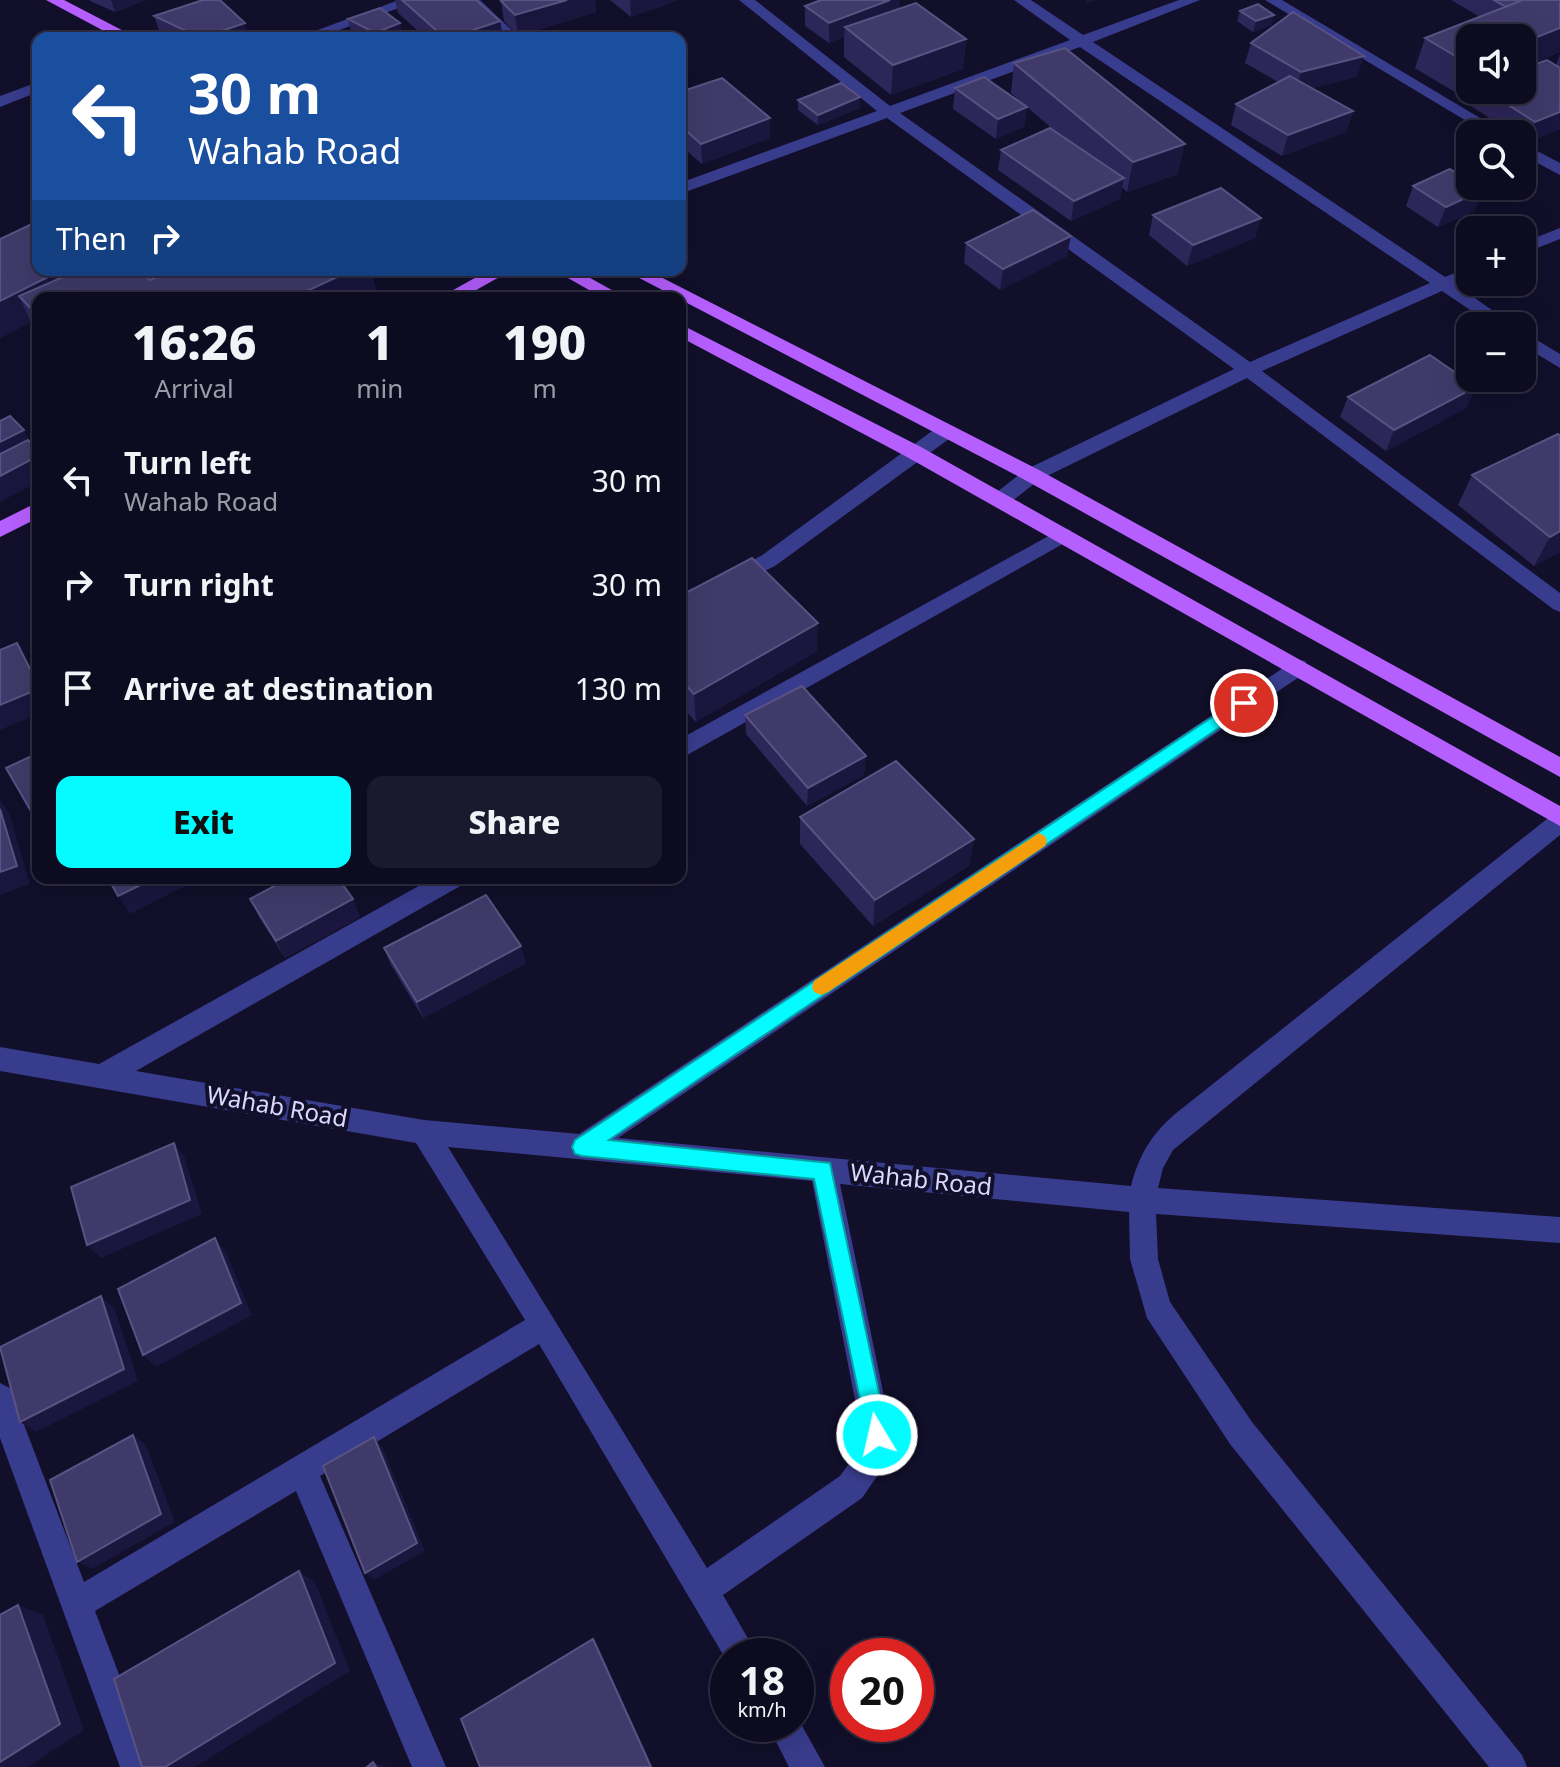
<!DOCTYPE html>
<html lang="en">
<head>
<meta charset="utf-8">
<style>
	body { margin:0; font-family:"Noto Sans",sans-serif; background:#1b192d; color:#f1f3f6; height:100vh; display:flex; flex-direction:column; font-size:30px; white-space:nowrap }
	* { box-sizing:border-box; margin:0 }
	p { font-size:26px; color:#9a9ba5 }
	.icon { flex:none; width:44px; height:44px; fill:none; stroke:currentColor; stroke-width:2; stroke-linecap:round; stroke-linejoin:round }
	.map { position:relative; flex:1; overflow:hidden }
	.drawer { position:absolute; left:32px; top:292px; width:654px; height:592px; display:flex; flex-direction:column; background:#0d0b20; border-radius:16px; box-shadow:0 8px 32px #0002,0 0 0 2px #2d2b3e }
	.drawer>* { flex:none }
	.guide { position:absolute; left:32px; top:32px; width:654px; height:244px; border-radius:16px; box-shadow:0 8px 32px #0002,0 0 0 2px #2d2b3e; background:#1a4fa0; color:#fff; overflow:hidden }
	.tools { position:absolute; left:1456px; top:24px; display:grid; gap:16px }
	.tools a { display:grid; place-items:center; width:80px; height:80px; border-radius:16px; background:#0d0b20; box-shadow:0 8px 32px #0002,0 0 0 2px #2d2b3e; font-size:40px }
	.speed { position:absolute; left:710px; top:1638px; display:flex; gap:16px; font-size:40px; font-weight:700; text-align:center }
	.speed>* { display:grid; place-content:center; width:104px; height:104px; border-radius:50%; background:#0d0b20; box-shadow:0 8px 32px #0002,0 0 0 2px #2d2b3e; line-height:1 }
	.speed small { font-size:20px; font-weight:400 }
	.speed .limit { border:12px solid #d22; background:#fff; color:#111 }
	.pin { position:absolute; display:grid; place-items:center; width:68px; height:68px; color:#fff; margin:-34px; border:4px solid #fff; border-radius:50%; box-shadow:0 2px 8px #0007 }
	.me { position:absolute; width:88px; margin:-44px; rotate:351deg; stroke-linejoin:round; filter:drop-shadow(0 0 6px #0008) }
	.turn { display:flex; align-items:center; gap:28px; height:168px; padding:0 24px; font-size:36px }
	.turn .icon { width:104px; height:104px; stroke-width:2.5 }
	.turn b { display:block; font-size:56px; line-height:68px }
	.then { display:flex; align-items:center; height:76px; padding:0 24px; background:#0003; gap:16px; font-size:30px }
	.eta { display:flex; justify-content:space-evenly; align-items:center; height:136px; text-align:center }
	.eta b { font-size:48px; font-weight:800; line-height:56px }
	.button { display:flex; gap:16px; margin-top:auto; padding:16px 24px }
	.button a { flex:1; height:92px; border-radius:16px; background:#04fbff; color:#111; font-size:32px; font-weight:800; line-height:92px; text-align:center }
	.button a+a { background:#1b192d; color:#f1f3f6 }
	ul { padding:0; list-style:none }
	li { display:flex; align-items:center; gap:24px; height:104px; padding:0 24px }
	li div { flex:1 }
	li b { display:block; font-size:30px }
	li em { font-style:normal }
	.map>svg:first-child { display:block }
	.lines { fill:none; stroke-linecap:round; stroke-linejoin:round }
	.minor { fill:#383c8c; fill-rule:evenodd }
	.major { fill:#b65fff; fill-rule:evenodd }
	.wall { fill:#2d2759 }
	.shaded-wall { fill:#1a163e }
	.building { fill:#403a6a; stroke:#585382; stroke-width:2 }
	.route { fill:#04fbff; stroke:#03a3a6; stroke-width:2 }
	.slow { fill:#f59e0b }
	.labels { text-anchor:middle; stroke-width:8; stroke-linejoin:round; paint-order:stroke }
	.street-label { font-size:24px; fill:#dad8ff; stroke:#110f2a }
</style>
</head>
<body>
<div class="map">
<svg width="1560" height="1767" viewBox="0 0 1560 1767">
	<rect width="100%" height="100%" fill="#110f2a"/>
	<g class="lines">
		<path class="minor" d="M399,0h21l-102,38h-22z
			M465,0h15l40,38h-17z
			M739,0h16l135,106 180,-66 -56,-40h17l52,35 96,-35h21l-107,42 352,235 25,-10v12l-14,6 59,41h-21l-52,-35 -180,80 298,222v19l-7,-3 -306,-231 -208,102 -32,25h-14l-3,-5 3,-5 32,-25 209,-101 -347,-251 -207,76v-11l197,-72zM1080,47l350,236 -180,79 -350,-249z
			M1265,0h17l225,134h-19z
			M38,82v10l-38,15v-11z
			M1522,143l38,20v12l-38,-20z
			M1560,228v11l-38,15v-11z
			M1522,331l38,23v14l-38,-23z
			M946,425l7,1 3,5 -3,5 -178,130 -95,45v-17l81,-38 178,-130z
			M1063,528l7,2 3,5 -3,5 -390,219v-20z
			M1297,659l8,2 3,6 -3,6 -687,465 513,48c8,-31 20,-51 44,-72l377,-299 8,-2v22l-387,315 -10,18 -5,20 402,29v26l-404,-29 2,45 12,43 82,120 270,333 5,12h-38l-259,-323 -83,-126 -17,-59 -1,-47 -289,-28 52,251 -10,34 -20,29 -139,97 35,61h-30v7l-189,-319 -219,132 126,291h-34l-116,-276 -201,120 59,156h-34l-120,-329v-55l10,5 74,194 441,-262 -109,-177 -416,-72v-24l99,17 334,-186h33l-4,7 -326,186 288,49 155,14zM448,1147l364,34 50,254 -4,16 -18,25 -133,92z
			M796,1715l29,52h-36l-22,-43h29z"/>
		<path class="major" d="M46,0h18l73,38h-20z
			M489,270h23l-50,28h-23z
			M554,270h22l50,28h-23z
			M624,270h23l392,200 521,287v20l-535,-297z
			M680,324l241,123 639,359v20l-653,-369 -227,-120z
			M38,502v16l-38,19v-16z"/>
	</g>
	<path class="wall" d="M90,0h56l-31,12 -25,-11z
		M395,0h81l24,21 3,17h-77l-28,-25z
		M505,0h90l1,12 -78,24 -14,-15 -3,-20z
		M610,0h68l-47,17z
		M1451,0h109v52l-38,16v-30l-52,51 -12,5 -43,-26 10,-30 55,-21z
		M805,6l95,2 66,31 -3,30 -72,26 -47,-38v-20l-15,6 -24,-17z
		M1240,11l32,14 -19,7 -16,-11z
		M154,16l95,22h-84l-4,-2z
		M348,19l52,4 2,10 -13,5h-21l-18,-9z
		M1251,43l106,34 -45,11 41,23 -7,21 -64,24 -51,-31 5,-21 42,-22 -33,-19z
		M1560,54v75l-33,13 -5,-3v-5h-8l-43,-28 6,-16h45l34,-25z
		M1014,63l164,111 -51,18 -5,-5 -2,12 -49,22 -73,-51 3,-20 61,-13 -35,-30 -3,20 -28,12 -43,-30 2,-21 71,18 -15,-13z
		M680,92l90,26v20l-68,26 -22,-19z
		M798,100l62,8 -42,17 -20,-15z
		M1413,186l70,4 -9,21 -36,16 -32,-21z
		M1153,215l108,3 -6,20 -68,28 -38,-31z
		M0,239l38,31 112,10 23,-10h198l7,28h-340v38l-7,-14 -31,16z
		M966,243l101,13 -67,34 -36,-27z
		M1476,387l-10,21 -80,43 -46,-34 8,-20z
		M1560,436v116l-26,14 -76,-61 14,-30z
		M680,596l137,55 -121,71 -16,-17z
		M745,715l121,41 -2,19 -57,31 -61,-72z
		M800,817l174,22 -5,27 -96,60 -73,-82z
		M250,899h103l7,18 -75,41 -26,-41z
		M384,948l142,15 -103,55 -32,-53z"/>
	<path class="shaded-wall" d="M111,0h35l-31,12z
		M567,0h28l1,12 -78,24 -3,-21z
		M630,0h48l-47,17z
		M890,0h10l-1,16 -54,11 -1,10 -15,6v-20z
		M1086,0h10l-11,4z
		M1274,15l-2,10 -19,7 3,-11z
		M500,21l3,17h-54z
		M245,23l4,15h-48z
		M400,23l2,10 -13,5h-13l-1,-5z
		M1560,28v24l-38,16v-25z
		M966,39l-3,30 -72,26 2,-30z
		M1364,56l-7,21 -62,16 6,-21z
		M1469,64h1v25l-12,5z
		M860,97v11l-42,17v-10z
		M1027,107l-3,20 -28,12 2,-20z
		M1353,111l-7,21 -64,24 6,-21z
		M1560,112v17l-33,13 8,-20z
		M770,118v20l-68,26 -1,-20z
		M1185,144l-7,30 -51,18 6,-30z
		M1124,178l-4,21 -49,22 3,-20z
		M1483,190l-9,21 -36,16 8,-20z
		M1261,218l-6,20 -68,28 6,-21z
		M1071,236l-4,20 -67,34 3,-21z
		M62,270h21l-64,26 12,26 -31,16v-37z
		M352,270h19l7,28h-86z
		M1476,387l-10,21 -80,43 8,-21z
		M24,430l11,21 -35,17v-26z
		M38,456v26l-38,20v-26z
		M1560,531v21l-26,14 16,-29z
		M818,623l-1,28 -121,71 -2,-28z
		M17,643l21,38v4z
		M38,689v25l-38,16v-25z
		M866,756l-2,19 -57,31 1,-18z
		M0,800l9,13 21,71 -30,11z
		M38,810v12l-6,-9z
		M974,839l-5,27 -96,60 2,-26z
		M155,878h46l-71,36 -12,-18z
		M353,899l7,18 -75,41 -9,-17z
		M521,946l5,17 -103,55 -6,-16z
		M174,1143l11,15 17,56 -101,44 -14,-13z
		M215,1238l11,14 26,63 -96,52 -13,-12z
		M101,1296l14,13 23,72 -102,51 -16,-10z
		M133,1435l13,10 29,77 -83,47 -15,-7z
		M374,1437l9,11 42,103 -51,29 -9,-7z
		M299,1571l16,11 35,89 -155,96h-30z
		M18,1605l25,10 41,115 -56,37h-28z
		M593,1639l6,9 54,119h-2z
		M373,1762l13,5h-10z"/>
	<path class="building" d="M203,0h17l25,23 -44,15 -47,-22z
		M402,0h74l24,21 -51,17h-4z
		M505,0h62l-52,15 -14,-14z
		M821,0h69l-61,23 -24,-17z
		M1494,0h28l-16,7z
		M1523,0h37v28l-38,15v-5h-52v26h-1l-44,-26z
		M916,3l50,36 -73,26 -48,-38z
		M1258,4l16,11 -18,6 -16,-10z
		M380,8l20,15 -25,10 -27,-14z
		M1293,12l71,44 -63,16 -50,-29z
		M1065,48l120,96 -52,18 -119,-99z
		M1547,60l13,8v44l-25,10 -50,-32h37v-21z
		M1290,76l63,35 -65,24 -52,-31z
		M984,77l43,30 -29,12 -43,-31z
		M722,78l48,40 -69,26 -21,-19v-33z
		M841,83l19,14 -42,18 -20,-15z
		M1050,128l74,50 -50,23 -73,-51z
		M1450,169l20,13v4h6l7,4 -37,17 -33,-21z
		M1221,188l40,30 -68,27 -40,-30z
		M1033,210l38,26 -68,33 -37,-26z
		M32,224l6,5v41h24l-62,31v-62z
		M79,270h61l10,10 23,-10h179l-60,28h-254v18l-19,-20z
		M1430,355l46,32 -82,43 -46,-33z
		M10,416l14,14 -24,12v-21z
		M1558,434l2,2v95l-10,6 -78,-62z
		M28,440l10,10v6l-38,20v-22z
		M752,558l66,65 -124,71 -14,-15v-83z
		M17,643l21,42v4l-38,16v-55z
		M802,686l64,70 -58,32 -63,-73z
		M38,753v57l-6,3 -26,-45z
		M896,761l78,78 -99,61 -75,-83z
		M0,809l17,57 -17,6z
		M108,878h47l-37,18z
		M289,878h49l15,21 -77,42 -26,-42z
		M486,895l35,51 -104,56 -33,-54z
		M174,1143l16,57 -103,45 -16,-58z
		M215,1238l26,65 -98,52 -25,-66z
		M101,1296l23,73 -104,53 -20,-75z
		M133,1435l28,79 -84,48 -27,-82z
		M374,1437l43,106 -52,30 -42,-107z
		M299,1571l36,92 -170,104h-23l-28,-88z
		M18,1605l42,119 -60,38v-147z
		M593,1639l58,128h-171l-19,-48z
		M373,1762l3,5h-9z"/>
	<path class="route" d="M1244,696l8,7 -2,4 -641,433 221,23 58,272 -3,8 -8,4 -8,-4 -55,-264 -232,-23 -7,-2 -3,-7 3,-7z"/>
	<path class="slow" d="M1039,833l6,3 2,5 -2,5 -217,146 -7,3 -7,-3 -2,-5 2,-6z"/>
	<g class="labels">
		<g class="street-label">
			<text transform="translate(277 1107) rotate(10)" y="8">Wahab Road</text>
			<text transform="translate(921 1180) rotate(6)" y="8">Wahab Road</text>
		</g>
	</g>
</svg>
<div class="tools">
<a><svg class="icon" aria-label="sound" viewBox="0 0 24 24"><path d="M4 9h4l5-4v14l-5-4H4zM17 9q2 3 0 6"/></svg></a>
<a><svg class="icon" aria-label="search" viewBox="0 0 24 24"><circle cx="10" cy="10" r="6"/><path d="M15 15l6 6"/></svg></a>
<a>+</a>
<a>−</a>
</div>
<div class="speed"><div>18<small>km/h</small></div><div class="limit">20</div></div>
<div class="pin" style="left:1244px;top:703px;background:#d93025"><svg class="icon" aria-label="arrive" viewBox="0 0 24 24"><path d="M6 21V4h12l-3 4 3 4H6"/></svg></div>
<svg class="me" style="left:877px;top:1435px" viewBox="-20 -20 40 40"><circle r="17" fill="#04fbff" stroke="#fff" stroke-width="3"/><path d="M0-11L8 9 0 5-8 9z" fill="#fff"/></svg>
<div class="guide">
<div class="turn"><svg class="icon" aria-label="left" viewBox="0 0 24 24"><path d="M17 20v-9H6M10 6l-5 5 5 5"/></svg><div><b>30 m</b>Wahab Road</div></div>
<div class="then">Then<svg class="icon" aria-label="right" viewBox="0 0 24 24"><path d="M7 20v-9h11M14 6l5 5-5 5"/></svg></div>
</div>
<section class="drawer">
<div class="eta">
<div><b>16:26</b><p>Arrival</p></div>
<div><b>1</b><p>min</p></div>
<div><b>190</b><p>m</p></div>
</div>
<ul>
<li><svg class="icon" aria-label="left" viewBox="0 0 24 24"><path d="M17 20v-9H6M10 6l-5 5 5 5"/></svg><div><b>Turn left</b><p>Wahab Road</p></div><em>30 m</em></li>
<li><svg class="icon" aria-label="right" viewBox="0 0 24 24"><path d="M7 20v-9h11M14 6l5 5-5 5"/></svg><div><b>Turn right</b></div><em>30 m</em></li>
<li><svg class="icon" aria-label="arrive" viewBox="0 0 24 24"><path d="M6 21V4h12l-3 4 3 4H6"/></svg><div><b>Arrive at destination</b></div><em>130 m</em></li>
</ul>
<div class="button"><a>Exit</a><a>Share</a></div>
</section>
</div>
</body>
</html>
